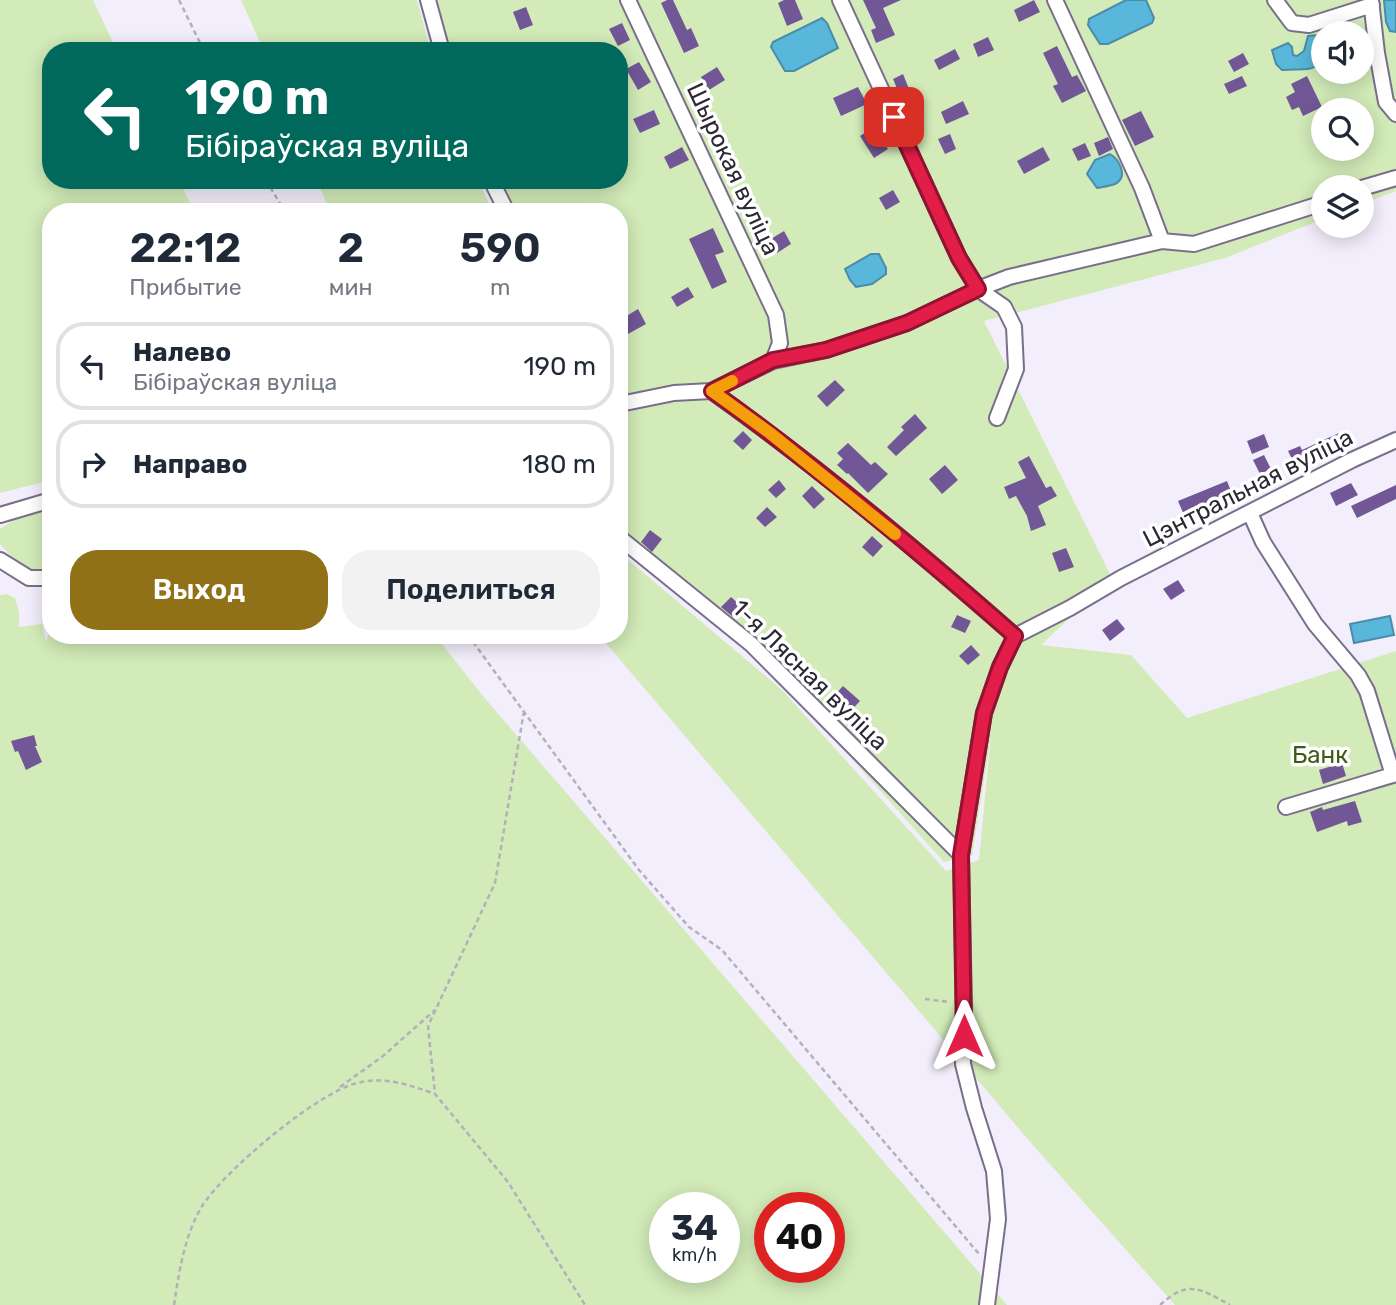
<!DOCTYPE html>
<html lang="ru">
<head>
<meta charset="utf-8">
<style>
	body { margin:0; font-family:Rubik,sans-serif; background:#f2f2f3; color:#1f2937; height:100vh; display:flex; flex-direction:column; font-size:26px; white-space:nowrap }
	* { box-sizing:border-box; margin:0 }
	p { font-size:23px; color:#747a83 }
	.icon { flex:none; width:38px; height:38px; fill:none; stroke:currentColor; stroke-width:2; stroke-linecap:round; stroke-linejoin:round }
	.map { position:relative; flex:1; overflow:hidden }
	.side { position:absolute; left:42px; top:203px; width:586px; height:441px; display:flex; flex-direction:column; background:#fff; border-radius:28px; box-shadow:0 4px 18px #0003 }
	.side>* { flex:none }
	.top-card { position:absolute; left:42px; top:42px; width:586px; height:147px; border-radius:28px; box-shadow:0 4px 18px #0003; background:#00695c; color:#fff; overflow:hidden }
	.tools { position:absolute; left:1311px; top:21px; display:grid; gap:14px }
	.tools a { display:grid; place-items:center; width:63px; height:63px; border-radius:50%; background:#fff; box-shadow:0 4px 18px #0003; font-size:35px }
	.speed { position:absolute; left:649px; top:1192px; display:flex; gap:14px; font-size:35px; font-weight:700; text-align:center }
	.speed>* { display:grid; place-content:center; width:91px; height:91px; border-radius:50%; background:#fff; box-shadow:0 4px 18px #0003; line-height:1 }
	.speed small { font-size:18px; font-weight:400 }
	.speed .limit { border:10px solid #d22; background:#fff; color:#111 }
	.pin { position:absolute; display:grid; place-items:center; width:60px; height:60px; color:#fff; margin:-30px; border-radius:14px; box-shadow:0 4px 10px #0006 }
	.me { position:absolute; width:77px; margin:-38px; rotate:0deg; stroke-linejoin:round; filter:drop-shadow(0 0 5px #0008) }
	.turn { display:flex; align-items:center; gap:24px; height:147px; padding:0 28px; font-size:32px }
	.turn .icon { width:91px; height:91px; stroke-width:2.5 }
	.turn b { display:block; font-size:49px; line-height:60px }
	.eta { display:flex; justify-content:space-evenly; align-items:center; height:119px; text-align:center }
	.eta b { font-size:42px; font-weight:600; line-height:49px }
	.cta { display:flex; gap:14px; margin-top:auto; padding:14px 28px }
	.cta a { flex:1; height:80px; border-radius:28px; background:#907117; color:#fff; font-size:28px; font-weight:600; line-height:80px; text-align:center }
	.cta a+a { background:#f2f2f3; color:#1f2937 }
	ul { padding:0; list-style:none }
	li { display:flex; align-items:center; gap:21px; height:88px; margin:0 14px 10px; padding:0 14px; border:4px solid #e0e1e3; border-radius:28px }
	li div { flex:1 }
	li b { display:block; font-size:26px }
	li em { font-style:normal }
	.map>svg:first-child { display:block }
	.green { fill:#d2ebb8; fill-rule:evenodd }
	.water { fill:#58b7da; stroke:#4b8ca8; stroke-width:2 }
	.building { fill:#725797 }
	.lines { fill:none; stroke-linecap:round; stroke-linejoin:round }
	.minor-casing { stroke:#7a6f8a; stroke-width:18 }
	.path { stroke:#b4afbc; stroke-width:2.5; stroke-dasharray:5 3.5; stroke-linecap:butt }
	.minor { stroke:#fff; stroke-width:14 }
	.route-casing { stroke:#92132f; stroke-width:18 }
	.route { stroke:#e11d48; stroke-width:12 }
	.slow { stroke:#f59e0b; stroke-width:12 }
	.labels { text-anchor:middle; stroke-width:7; stroke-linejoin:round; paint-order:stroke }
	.street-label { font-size:24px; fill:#2d2934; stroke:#fff }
	.park-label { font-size:24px; fill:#3e5c11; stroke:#fff }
</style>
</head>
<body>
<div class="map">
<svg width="1396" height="1305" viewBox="0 0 1396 1305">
	<rect width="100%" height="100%" fill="#f3eefb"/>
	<path class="green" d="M0,0h93l24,51h-66v129h128l15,32h-143v268l-51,13z
		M241,0h176l14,51h-167z
		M421,0h975v191l-34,13v-17h-39v32l-98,39 -241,63 128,257 -71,67 90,10 56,63 209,-67v654h-221l-143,-161 -433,-509h21v-82l162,137 164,181 33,-11 12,-125 -19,121 -28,6 -153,-171 -43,-39 -128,-104v-336h-122l-15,-32h137v-129h-186zM1323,33h39v39h-39zM1323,110h39v39h-39z
		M317,180h161l15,32h-163z
		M51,508v63c-23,6 -37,-12 -51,-27v-15l20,-13z
		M7,594l8,4 4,14v15l23,-3 4,18 5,-16v9h384l47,60 525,610h-1007v-710zM665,1208h59v59h-59zM770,1208h60v59h-60z"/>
	<path class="water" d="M1126,0h20l8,18 -2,5 -44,21h-8l-12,-19 1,-6z
		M1384,0h12v32l-6,-1 -4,-9z
		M822,18l5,5 11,25 -44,23h-9l-14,-24 2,-5z
		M1318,35l5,4c0,36 -9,29 -41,31l-6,-6 -4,-14 16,-7 4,4 1,8 4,1 7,-5 4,-15z
		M1110,154c9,5 19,23 5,30 -5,2 -13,3 -18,4l-10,-14 8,-14z
		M871,254h8l7,14v6l-14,10 -16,3 -6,-7 -5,-11z
		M1390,616l4,19 -40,8 -4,-19z"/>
	<path class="building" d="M667,0h6l14,30 4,-2 8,18 -15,7 -23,-50z
		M784,0h11l8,19 -16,7 -9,-23z
		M863,0h38l-18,8 12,27 -19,8 -5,-13 5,-2z
		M1034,0l6,12 -21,10 -5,-12z
		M526,7l7,18 -13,5 -7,-18z
		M622,23l8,17 -12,6 -9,-17z
		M988,37l6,13 -16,7 -5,-13z
		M1057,46l15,31 5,-2 9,16 -24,12 -9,-17 5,-2 -15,-31z
		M955,49l5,10 -21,11 -5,-10z
		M1243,53l6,11 -15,8 -6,-11z
		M639,62l12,20 -13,8 -12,-21z
		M717,67l8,13 -16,10 -8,-13z
		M903,74l6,15 -10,4 -6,-14z
		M1242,76l5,10 -18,8 -5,-10z
		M1307,76l15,31 -19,9 -4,-9 -7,3 -6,-13 9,-5 -4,-8z
		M858,87l9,17 -26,12 -8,-18z
		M963,101l6,13 -23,10 -5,-12z
		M654,110l6,14 -20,9 -7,-14z
		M1141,111l13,26 -19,9 -13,-26z
		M874,127l14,22 -14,9 -14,-22z
		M950,134l6,15 -11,5 -7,-15z
		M1108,137l5,12 -14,7 -5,-13z
		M1085,143l6,13 -13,5 -6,-12z
		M682,147l7,13 -19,9 -6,-12z
		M1043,147l7,13 -26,14 -7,-13z
		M893,190l7,12 -14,8 -7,-12z
		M713,228l11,24 -9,3 12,27 -15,7 -23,-50z
		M784,231l7,13 -14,9 -8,-13z
		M688,287l6,10 -17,10 -6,-10z
		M638,309l8,15 -18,10 -8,-14z
		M835,380l10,10 -18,17 -10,-11z
		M915,414l12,14 -31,28 -9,-9 17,-17 -3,-3z
		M743,431l9,9 -9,10 -10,-9z
		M1339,433l7,14 -19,9 -2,-3 -29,14 -8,-16 12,-5 2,4z
		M1264,434l5,13 -17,7 -5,-13z
		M848,443l23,22 4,-3 13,12 -20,19 -20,-20 -1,1 -10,-9 6,-6 -6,-6z
		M1264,455l7,14 -11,5 -7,-14z
		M1029,456l17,32 5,-2 6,10 -19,10 8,19 -15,6 -4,-15 -11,-20 -7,3 -5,-12 22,-9 -8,-16z
		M945,465l13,15 -16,14 -13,-15z
		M779,480l7,9 -10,9 -8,-8z
		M1227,481l7,18 -33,13 1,3 -15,7 -9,-21z
		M1351,483l7,12 -22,11 -6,-13z
		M1396,485v14l-39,19 -6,-12z
		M812,486l13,13 -11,10 -12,-13z
		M767,507l10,10 -12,10 -9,-9z
		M650,530l12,9 -10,13 -11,-10z
		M872,536l11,10 -10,11 -11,-10z
		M1066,548l8,19 -15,5 -7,-19z
		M1178,580l7,11 -14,9 -8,-11z
		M731,597l11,10 -9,10 -12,-10z
		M957,615l14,6 -6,12 -14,-6z
		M1117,619l8,10 -15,12 -8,-11z
		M971,645l9,10 -12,10 -9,-9z
		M843,686l17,15 -12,13 -17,-15z
		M34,735l3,11h-2l7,16 -16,8 -8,-19 -3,1 -4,-11z
		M1342,763l4,13 -23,8 -4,-14z
		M1355,801l7,21 -14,4 -1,-5 -30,11 -7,-20 12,-5 1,3z"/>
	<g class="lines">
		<defs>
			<path id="minor" d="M428,0l14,51
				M628,0l148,315 4,28 -7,18
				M840,0l119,258 19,31 26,18 10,20 2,42 -19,49
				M1055,0l87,188 20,53
				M1275,0l17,23 17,2 63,-20
				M1371,0l6,53 9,49 10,12
				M491,180l16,32
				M1362,188l34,-10
				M711,391c106,75 206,159 304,245
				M620,404l54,-11 37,-2 62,-30 53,-11 81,-27 71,-34 31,-12 153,-36 32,3 129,-41
				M1250,513l13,29 52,82 43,51 9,16 26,84
				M0,515l51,-15
				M620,538l131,106 210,211
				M0,560l29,18h22
				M1286,807l110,-33
				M987,1305l11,-86 -4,-48 -20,-63 -11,-44 1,-56 -3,-153 23,-142 16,-46 15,-31 55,-28 51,-30 231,-118 44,-20"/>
		</defs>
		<use href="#minor" class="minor-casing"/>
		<path class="path" d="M179,0l25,51
			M266,180l19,32
			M468,635l171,235 50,57 33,23 257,304
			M524,711l-29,172 -67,143 7,68 73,88 77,123
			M925,999l24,3
			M340,1087l43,-31 52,-46
			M174,1305c5,-32 10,-68 27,-97 20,-35 117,-116 156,-125 27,-7 53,2 78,11
			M1160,1305c29,-26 40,-16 70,0"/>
		<use href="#minor" class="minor"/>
	</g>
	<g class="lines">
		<defs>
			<path id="route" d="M894,117l65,141 19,31 -71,34 -81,27 -53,10 -61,31c105,75 205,159 303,245l-15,31 -16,46 -23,142 3,181"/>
		</defs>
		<use href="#route" class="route-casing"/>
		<use href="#route" class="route"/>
		<path class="slow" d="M732,381l-20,10 58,42 125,101"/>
	</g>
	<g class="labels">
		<g class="street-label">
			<text transform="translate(733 169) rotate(65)" y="8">Шырокая вуліца</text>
			<text transform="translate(1248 488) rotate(-27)" y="8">Цэнтральная вуліца</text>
			<text transform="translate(810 675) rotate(44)" y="8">1-я Лясная вуліца</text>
		</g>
		<g class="park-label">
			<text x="1320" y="763">Банк</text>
		</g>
	</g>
</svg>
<div class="tools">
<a><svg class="icon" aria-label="sound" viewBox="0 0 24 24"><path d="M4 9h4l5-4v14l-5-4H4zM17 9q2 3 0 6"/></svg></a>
<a><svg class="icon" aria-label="search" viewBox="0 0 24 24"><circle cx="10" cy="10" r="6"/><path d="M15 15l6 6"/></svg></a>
<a><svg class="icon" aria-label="layers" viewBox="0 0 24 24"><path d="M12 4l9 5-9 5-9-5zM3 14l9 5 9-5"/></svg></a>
</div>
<div class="speed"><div>34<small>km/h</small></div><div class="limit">40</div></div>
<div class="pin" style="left:894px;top:117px;background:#d93025"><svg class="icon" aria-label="arrive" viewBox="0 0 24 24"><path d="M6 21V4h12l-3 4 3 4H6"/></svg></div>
<svg class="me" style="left:964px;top:1036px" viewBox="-20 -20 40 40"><path d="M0-17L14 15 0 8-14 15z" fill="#e11d48" stroke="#fff" stroke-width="4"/></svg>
<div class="top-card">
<div class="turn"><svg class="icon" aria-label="left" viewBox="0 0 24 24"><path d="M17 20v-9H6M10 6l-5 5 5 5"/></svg><div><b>190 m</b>Бібіраўская вуліца</div></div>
</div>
<section class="side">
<div class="eta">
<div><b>22:12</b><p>Прибытие</p></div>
<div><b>2</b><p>мин</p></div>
<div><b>590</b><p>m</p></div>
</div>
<ul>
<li><svg class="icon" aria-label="left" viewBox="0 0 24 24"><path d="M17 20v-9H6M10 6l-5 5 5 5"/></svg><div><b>Налево</b><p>Бібіраўская вуліца</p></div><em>190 m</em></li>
<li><svg class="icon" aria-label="right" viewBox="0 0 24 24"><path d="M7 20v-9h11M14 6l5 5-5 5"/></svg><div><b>Направо</b></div><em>180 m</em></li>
</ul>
<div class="cta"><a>Выход</a><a>Поделиться</a></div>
</section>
</div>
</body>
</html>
